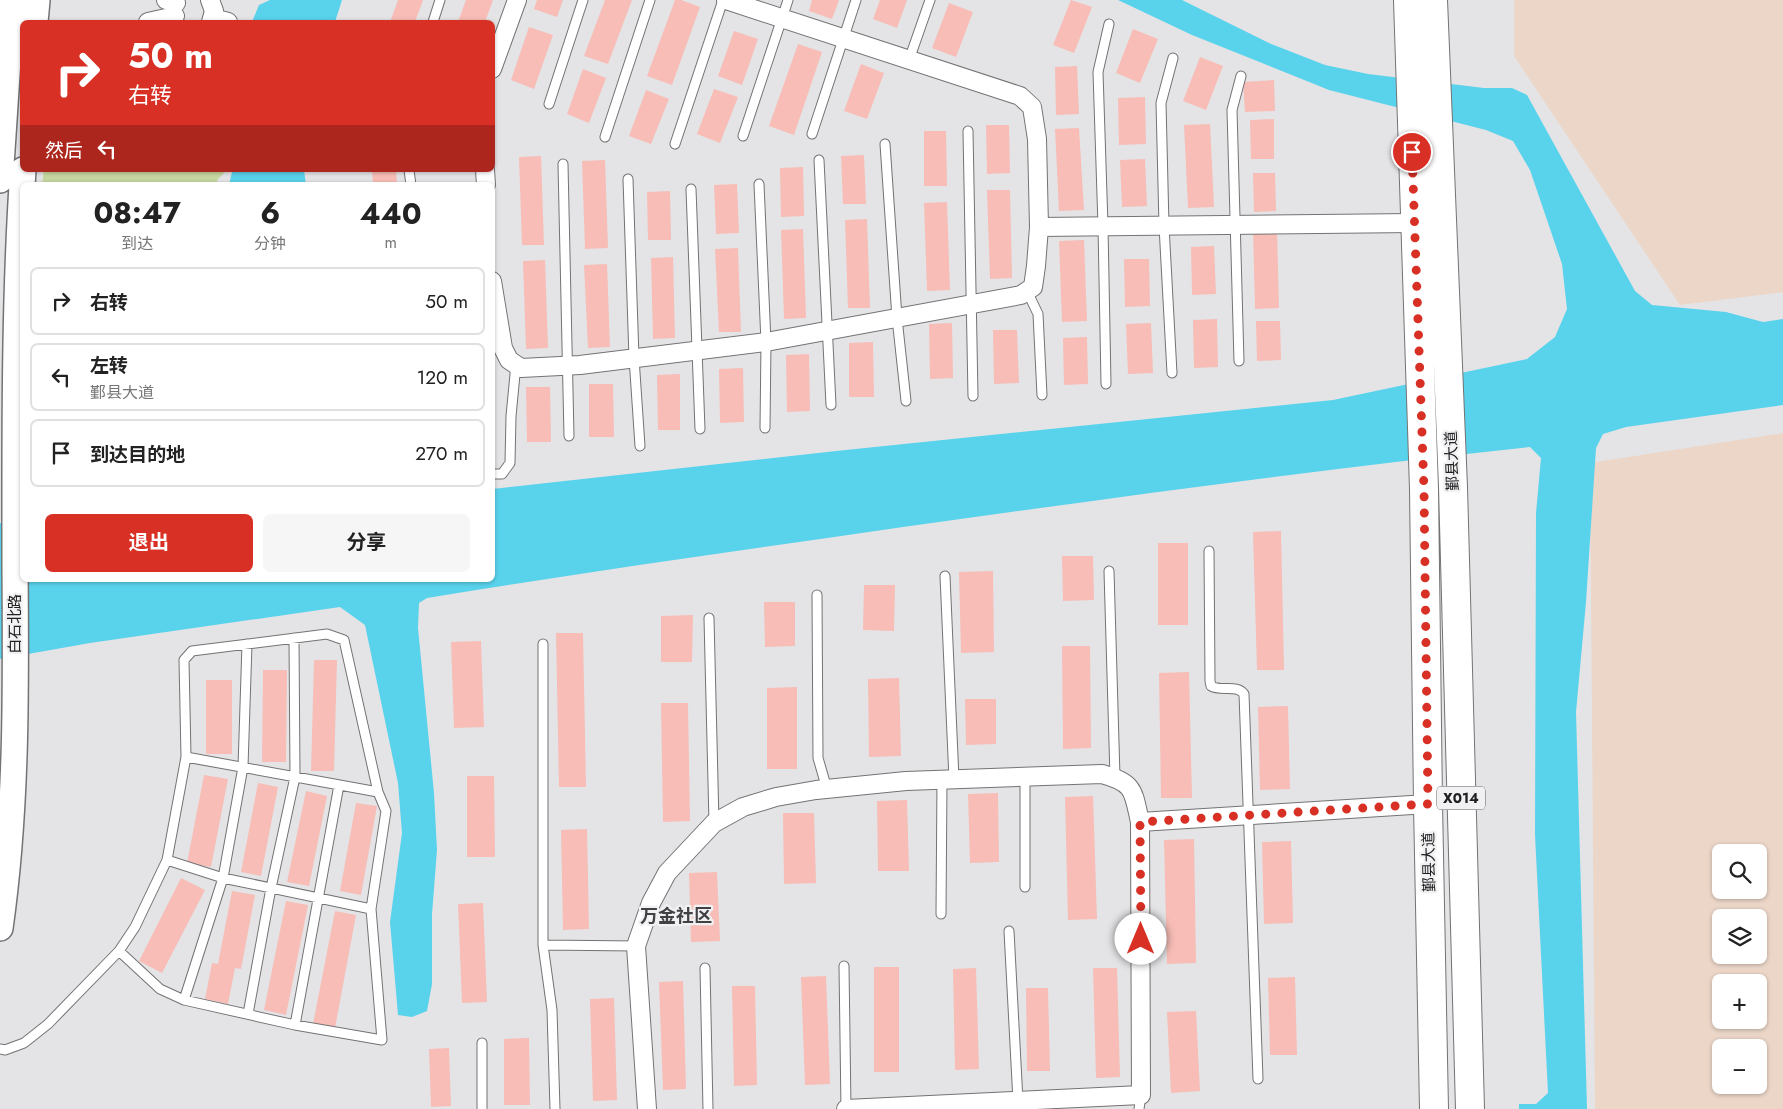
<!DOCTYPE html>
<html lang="zh">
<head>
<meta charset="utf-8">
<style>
	body { margin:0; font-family:Jost,"Noto Sans SC",sans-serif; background:#f6f6f6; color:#222; height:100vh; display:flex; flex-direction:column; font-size:19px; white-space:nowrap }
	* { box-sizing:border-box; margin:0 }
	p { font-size:16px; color:#767676 }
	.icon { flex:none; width:28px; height:28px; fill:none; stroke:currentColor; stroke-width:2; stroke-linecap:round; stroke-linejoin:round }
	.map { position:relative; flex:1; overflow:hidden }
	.drawer { position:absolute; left:20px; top:182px; width:475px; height:400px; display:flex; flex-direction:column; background:#fff; border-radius:8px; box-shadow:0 1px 4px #0004 }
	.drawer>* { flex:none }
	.hud { position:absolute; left:20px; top:20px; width:475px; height:152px; border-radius:8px; box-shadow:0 1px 4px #0004; background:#d93025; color:#fff; overflow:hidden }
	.tools { position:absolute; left:1712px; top:844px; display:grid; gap:10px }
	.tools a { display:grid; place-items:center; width:55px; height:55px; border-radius:8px; background:#fff; box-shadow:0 1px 4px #0004; font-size:25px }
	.pin { position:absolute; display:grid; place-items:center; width:42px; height:42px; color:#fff; margin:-21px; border:2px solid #fff; border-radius:50%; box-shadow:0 1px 5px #0007 }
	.me { position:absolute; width:55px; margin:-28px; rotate:0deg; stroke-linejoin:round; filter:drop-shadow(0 0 4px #0008) }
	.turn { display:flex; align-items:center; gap:18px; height:105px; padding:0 25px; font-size:22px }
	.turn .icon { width:65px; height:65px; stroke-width:2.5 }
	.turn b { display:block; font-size:35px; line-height:42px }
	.then { display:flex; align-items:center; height:48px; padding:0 25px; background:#0003; gap:10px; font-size:19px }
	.eta { display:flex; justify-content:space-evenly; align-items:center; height:85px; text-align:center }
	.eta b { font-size:30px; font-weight:700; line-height:35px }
	.button { display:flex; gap:10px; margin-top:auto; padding:10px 25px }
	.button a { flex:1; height:58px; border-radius:8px; background:#d93025; color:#fff; font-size:20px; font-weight:700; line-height:58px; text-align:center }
	.button a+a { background:#f6f6f6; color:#222 }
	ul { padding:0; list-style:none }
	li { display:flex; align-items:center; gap:15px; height:68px; margin:0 10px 8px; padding:0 15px; border:2px solid #e0e0e0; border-radius:8px }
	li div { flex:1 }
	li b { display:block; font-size:19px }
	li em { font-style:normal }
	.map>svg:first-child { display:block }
	.industrial { fill:#ebd6c8; fill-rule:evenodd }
	.green { fill:#c7d7a1 }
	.water { fill:#59d2ec }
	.building { fill:#f7bdb6 }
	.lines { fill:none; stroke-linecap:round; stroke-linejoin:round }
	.lane-casing { stroke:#737375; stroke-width:11 }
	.street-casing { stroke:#737375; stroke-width:20 }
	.secondary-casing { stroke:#737375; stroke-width:28 }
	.primary-casing { stroke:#737375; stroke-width:30 }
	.lane { stroke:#fff; stroke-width:9 }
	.street { stroke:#fff; stroke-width:18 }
	.secondary { stroke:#fff; stroke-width:25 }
	.primary { stroke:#fff; stroke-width:28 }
	.route { stroke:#d93025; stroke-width:9; stroke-dasharray:0 16.2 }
	.labels { text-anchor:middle; stroke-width:4.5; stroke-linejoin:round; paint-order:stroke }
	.shield { fill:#f1f1f3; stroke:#5f5f60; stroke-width:1 }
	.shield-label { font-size:14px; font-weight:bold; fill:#202021 }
	.street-label { font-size:15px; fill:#202021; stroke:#f1f1f3 }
	.quarter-label { font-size:18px; font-weight:bold; fill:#414143; stroke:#f1f1f3 }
</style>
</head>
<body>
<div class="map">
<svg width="1783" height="1109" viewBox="0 0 1783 1109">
	<rect width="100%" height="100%" fill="#e4e4e6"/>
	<path class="industrial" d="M1514,0h269v292l-103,13 -166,-249z
		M1783,433v676h-188l-5,-646zM1721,852h38v38h-38zM1721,918h38v37h-38zM1721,982h38v38h-38zM1721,1048h38v37h-38z"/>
	<path class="green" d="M44,170h183l-10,10 2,5h-177z"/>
	<path class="water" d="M270,0h72l-7,22h-83l7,-17z
		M1118,0h64l87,43 56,22 43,9 116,14h28l15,7 108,196 17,14 74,7 37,10 20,-3v86l-157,22 -23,7 -7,14 -10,154 -10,110 11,397h-68v-5h17l12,-11 -13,-258 1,-322 5,-55 -11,-11c-210,22 -419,51 -627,80 -159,23 -318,45 -476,71l-8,5 -1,25 16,165 3,57 -5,64v70l-5,27 -15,6 -14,-2 -8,-93 12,-89 -4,-50 -33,-158 -25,-18 -250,36 -90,16v-136l22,2v55h470l1,-91 343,-38 497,-51 194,-41 28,-22 12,-28 -5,-45 -32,-94 -17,-29 -27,-11 -157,-40 -137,-55z
		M234,170h70l2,15h-77l3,-13z"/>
	<path class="building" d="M398,0h25l-8,22h-25z
		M466,0h27l-8,22h-27z
		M537,0h26l-6,17 -23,-8z
		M605,0h27l-24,64 -24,-8z
		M675,0h6l19,7 -28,78 -25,-9z
		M812,0h27l-7,19 -23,-8z
		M880,0h27l-10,28 -24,-9z
		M1071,0l21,7 -18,46 -21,-8z
		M949,3l24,9 -17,45 -24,-9z
		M529,27l24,8 -19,54 -23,-9z
		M1133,29l25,10 -18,44 -24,-10z
		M734,31l24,8 -16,46 -24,-9z
		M798,44l24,8 -28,83 -25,-9z
		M1200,57l23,9 -17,44 -23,-9z
		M861,64l23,9 -17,46 -23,-8z
		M1077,66l2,48 -23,1 -1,-48z
		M583,69l23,9 -17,45 -22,-9z
		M1274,80l1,31 -30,1 -2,-30z
		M714,89l24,8 -18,46 -23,-9z
		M646,90l23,9 -18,45 -22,-8z
		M1145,97l1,47 -27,1 -1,-47z
		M1274,119v40h-23l-1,-39z
		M1210,124l4,83 -26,1 -4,-83z
		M986,125h23l1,48 -23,1z
		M1079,128l5,82 -25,1 -4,-82z
		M924,131h22l1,55h-23z
		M864,155l2,49h-23l-2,-48z
		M541,156l3,89h-22l-3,-88z
		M1145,159l2,47 -25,1 -2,-47z
		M605,160l3,88 -23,1 -3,-88z
		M803,167l1,49 -23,1 -1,-49z
		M372,170h24l1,15h-24z
		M1253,173h22l1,38 -22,1z
		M463,182v3h-23v-2z
		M737,184l2,49 -23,1 -2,-49z
		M987,190h23l2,88 -22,1z
		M670,191l1,49h-23l-1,-48z
		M947,202l3,88 -23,1 -3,-88z
		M867,219l3,89h-22l-3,-88z
		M803,229l3,89 -22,1 -3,-89z
		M1253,229h24l2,79 -24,1z
		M1084,240l3,81 -25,1 -3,-81z
		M1214,246l2,48 -24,1 -1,-48z
		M738,248l3,84h-22l-4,-83z
		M673,257l2,81 -22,1 -2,-81z
		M1124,259h25l1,47 -25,1z
		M545,260l3,88 -22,1 -3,-88z
		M607,264l3,83 -22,1 -4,-83z
		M1217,319l1,48 -24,1 -1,-48z
		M1256,321h24l1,39 -24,1z
		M952,323l1,55 -23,1 -1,-55z
		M1151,323l2,50 -25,1 -2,-50z
		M993,330h24l2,53 -25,1z
		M1087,337l1,47 -24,1 -1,-47z
		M873,342l1,55h-25v-54z
		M809,354l1,57 -23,1 -1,-57z
		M743,368l1,54 -24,1 -1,-54z
		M680,374v56h-22l-1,-55z
		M589,384h24l1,53h-25z
		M526,387h24l1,55h-24z
		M1281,531l3,139h-27l-4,-138z
		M1158,543h30v82h-30z
		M1062,556h31l1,44 -31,1z
		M993,571l1,81 -33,1 -2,-81z
		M864,585h31l-1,46 -31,-1z
		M764,602h31v44l-30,1z
		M693,615l-1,47h-31v-46z
		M556,633h27l3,154h-27z
		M481,641l3,86 -30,1 -3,-86z
		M1062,646h28l1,102 -28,1z
		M314,660h23l-3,111h-23z
		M263,670h24l-1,92h-24z
		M1189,672l3,126h-31l-2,-125z
		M899,678l2,78 -32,1 -1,-78z
		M206,680h26v74h-26z
		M797,687v82h-30v-81z
		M965,699h31v45l-30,1z
		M661,703h27l2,118 -27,1z
		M1288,706l2,83 -30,1 -2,-83z
		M204,775l24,4 -17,88 -24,-4z
		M467,776h27l1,81h-28z
		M258,783l20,4 -17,89 -20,-4z
		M306,791l21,5 -18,90 -22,-4z
		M998,793l1,69 -29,1 -2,-69z
		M1093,796l4,123 -29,1 -3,-123z
		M907,800l2,71h-31l-1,-70z
		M356,803l21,3 -16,89 -21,-4z
		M783,813h31l2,70 -32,1z
		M587,829l2,100 -26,1 -2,-100z
		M1194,839l2,124 -29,1 -3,-124z
		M1291,841l2,82 -29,1 -2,-82z
		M717,872l3,69 -29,1 -2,-69z
		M181,878l24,12 -43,83 -23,-12z
		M232,891l23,4 -14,74 -6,-1 -7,36 -23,-5 7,-36 6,1z
		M286,901l22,4 -22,110 -22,-5z
		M483,903l4,99 -25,1 -4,-99z
		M335,911l21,4 -21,113 -22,-4z
		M874,967h25v105h-25z
		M976,968l3,101 -24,1 -2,-101z
		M1093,968h24l3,109 -24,1z
		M826,976l4,108 -25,1 -4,-108z
		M1295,977l2,78h-27l-2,-77z
		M683,981l3,108 -23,1 -4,-108z
		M732,986h23l2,99 -23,1z
		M1026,988h22l2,83h-23z
		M614,998l3,102 -24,1 -3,-102z
		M1196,1011l4,80 -29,2 -4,-81z
		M529,1038l1,67h-26v-66z
		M449,1048l2,58 -20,1 -2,-58z"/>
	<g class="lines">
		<defs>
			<path id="lane" d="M433,22l7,-22
				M909,60l21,-60
				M549,104l34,-104
				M968,131l5,265
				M812,134l44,-134
				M743,136l45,-136
				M605,137l45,-137
				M675,144l48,-144
				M885,144l12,174 9,83
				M819,160l12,245
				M563,164l6,272
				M409,170l2,15
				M628,179l6,179 6,88
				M759,184l7,158 -1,86
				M691,189l9,240
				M1027,291l11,23 4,81
				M1239,361l-7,-251 9,-34
				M1172,373l-8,-147 -3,-123 12,-45
				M1106,384l-3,-158 -5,-154 11,-48
				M492,474h10l8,-11 1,-47 5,-52
				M1209,551l1,130 1,5c10,6 26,-2 33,8l14,385
				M1109,571l6,206
				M945,576l9,203
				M817,595l1,163 9,31
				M709,618l5,205
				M543,644v301l9,65 3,99
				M186,757l192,35
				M1025,776v111
				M167,860l56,18 148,31
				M941,914l1,-135
				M1009,931l9,170
				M543,945l93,1
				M844,966l2,143
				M705,968l3,141
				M184,1000l39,-122 20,-111 4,-123
				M248,1014l23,-126 24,-111 -1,-139
				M295,1025l44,-240
				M482,1043v66
				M0,1049l5,1 19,-7 24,-19 71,-73 16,-24 32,-67 19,-103 -2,-97 8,-9 135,-17 17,6 34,152 8,19 -15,98 11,131 -87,-15 -111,-25 -24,-11 -41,-38
				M1139,1109l2,-14"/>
			<path id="street" d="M166,0l10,3
				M210,0l4,11 -3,11
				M213,18l15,4
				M148,22l27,-6
				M492,69l25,-69
				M485,170l1,15
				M1039,227l375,-4
				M492,281l11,67 6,12 12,8 59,-3 186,-23 255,-47 12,-8 3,-21 3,-39 -2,-88 -5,-32 -12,-11 -294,-96
				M647,1109l-11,-163 15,-43 16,-30 47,-50 29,-16 33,-10 40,-7 90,-9 196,-7c33,9 31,17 38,48
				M846,1109l295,-14 -1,-273 288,-18"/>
			<path id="secondary" d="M35,22l2,-22
				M0,180l12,-180
				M0,928c17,-119 16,-241 15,-362 0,-132 -1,-264 8,-396"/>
			<path id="primary" d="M1408,0l16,489 4,315 6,305
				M1433,0l20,487 17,622"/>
		</defs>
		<use href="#lane" class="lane-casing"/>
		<use href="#street" class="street-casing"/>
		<use href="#secondary" class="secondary-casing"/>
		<use href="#primary" class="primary-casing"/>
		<use href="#lane" class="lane"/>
		<use href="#street" class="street"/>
		<use href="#secondary" class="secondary"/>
		<use href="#primary" class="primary"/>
	</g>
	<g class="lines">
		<path class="route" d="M1141,939l-1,-117 288,-18 -4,-314 -12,-338"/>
	</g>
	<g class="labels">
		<rect class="shield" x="1437" y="786.5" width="48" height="23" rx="4"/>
		<g class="shield-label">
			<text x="1461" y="803">X014</text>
		</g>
		<g class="street-label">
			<text transform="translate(1452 461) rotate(-92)" y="5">鄞县大道</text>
			<text transform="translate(15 624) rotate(-90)" y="5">白石北路</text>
			<text transform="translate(1429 862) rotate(-91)" y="5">鄞县大道</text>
		</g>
		<g class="quarter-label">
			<text x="676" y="922">万金社区</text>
		</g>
	</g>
</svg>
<div class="tools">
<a><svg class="icon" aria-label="search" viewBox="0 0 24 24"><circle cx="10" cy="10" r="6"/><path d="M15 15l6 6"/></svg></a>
<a><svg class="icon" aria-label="layers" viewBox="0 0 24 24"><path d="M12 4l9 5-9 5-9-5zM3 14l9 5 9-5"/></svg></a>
<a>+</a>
<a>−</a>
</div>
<div class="pin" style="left:1412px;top:152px;background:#d93025"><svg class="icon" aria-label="arrive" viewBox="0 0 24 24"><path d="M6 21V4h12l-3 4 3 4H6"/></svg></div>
<svg class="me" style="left:1141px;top:939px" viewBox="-20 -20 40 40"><circle r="19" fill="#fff"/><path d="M0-13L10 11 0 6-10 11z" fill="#d93025"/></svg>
<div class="hud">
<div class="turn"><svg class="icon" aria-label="right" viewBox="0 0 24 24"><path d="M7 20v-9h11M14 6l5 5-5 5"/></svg><div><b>50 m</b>右转</div></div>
<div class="then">然后<svg class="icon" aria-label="left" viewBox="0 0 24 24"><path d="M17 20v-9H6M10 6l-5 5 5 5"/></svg></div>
</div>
<section class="drawer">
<div class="eta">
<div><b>08:47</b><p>到达</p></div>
<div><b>6</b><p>分钟</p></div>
<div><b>440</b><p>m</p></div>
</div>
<ul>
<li><svg class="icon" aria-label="right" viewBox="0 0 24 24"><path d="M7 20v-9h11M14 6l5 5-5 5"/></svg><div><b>右转</b></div><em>50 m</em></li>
<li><svg class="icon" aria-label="left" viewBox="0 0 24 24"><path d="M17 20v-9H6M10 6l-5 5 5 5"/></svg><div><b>左转</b><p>鄞县大道</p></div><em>120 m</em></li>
<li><svg class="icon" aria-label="arrive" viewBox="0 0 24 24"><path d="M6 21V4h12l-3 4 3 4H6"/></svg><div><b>到达目的地</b></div><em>270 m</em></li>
</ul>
<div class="button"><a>退出</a><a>分享</a></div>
</section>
</div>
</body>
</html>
